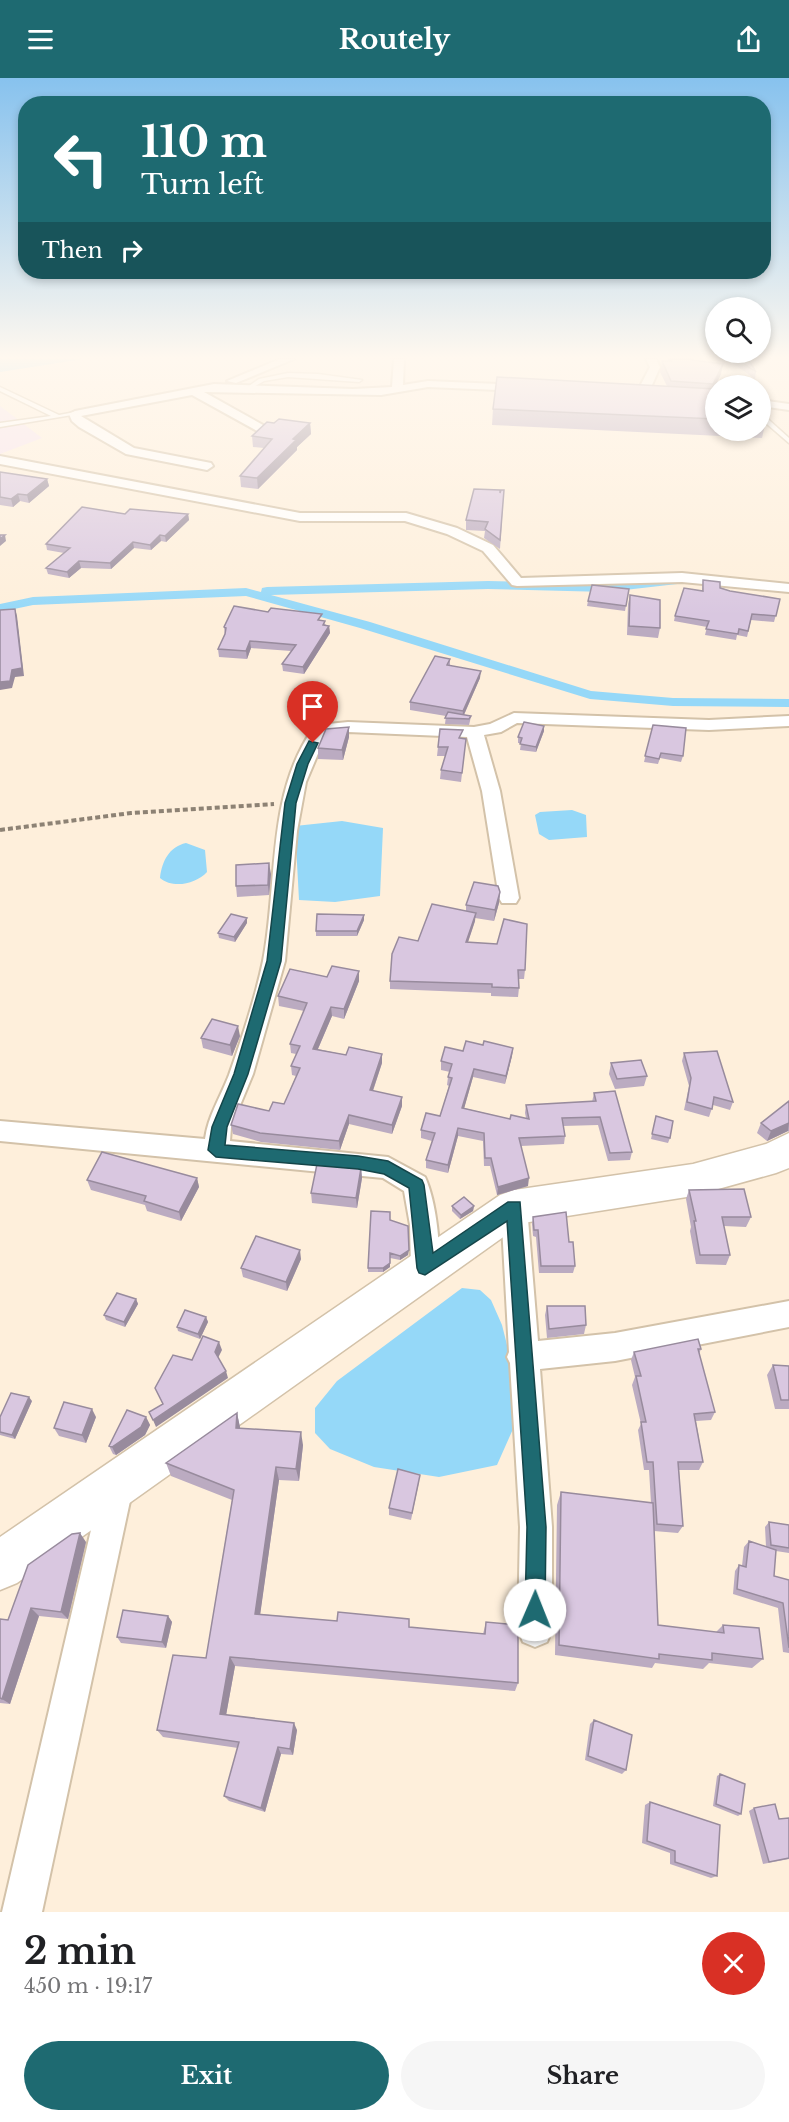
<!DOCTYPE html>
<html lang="en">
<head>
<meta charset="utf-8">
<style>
	body { margin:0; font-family:"Libre Baskerville",serif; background:#f6f6f6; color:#202124; height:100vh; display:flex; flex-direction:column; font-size:22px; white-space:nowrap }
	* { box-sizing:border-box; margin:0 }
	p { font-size:20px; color:#757577 }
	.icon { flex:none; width:33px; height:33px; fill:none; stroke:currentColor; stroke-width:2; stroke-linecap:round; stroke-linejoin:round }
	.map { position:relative; height:1834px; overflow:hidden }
	.sheet { display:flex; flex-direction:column; background:#fff; flex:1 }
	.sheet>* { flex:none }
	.hud { position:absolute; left:18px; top:18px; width:753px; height:183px; border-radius:24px; box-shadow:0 3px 9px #0003; background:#1e6a71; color:#fff; overflow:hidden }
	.tools { position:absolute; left:705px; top:219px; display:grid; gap:12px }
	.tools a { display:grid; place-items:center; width:66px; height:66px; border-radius:50%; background:#fff; box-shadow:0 3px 9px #0003; font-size:30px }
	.pin { position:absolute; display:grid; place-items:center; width:51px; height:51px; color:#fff; margin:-62px -26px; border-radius:50% 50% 50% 0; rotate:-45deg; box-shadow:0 0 6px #0007 }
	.pin .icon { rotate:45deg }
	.me { position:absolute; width:66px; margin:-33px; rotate:1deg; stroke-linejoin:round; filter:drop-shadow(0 0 4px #0008) }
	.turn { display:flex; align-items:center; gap:21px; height:126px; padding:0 24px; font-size:27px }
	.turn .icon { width:78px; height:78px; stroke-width:2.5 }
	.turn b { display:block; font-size:42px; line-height:51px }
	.then { display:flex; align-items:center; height:57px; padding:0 24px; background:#0003; gap:12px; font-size:22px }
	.round { display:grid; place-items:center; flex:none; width:63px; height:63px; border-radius:32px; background:#f6f6f6 }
	.overview { display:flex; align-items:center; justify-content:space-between; height:102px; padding:0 24px }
	h1 { font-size:36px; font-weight:700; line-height:45px }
	.primary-button { display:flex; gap:12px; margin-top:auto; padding:12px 24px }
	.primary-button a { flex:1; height:69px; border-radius:36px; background:#1e6a71; color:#fff; font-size:24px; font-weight:700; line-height:69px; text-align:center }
	.primary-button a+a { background:#f6f6f6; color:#202124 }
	header { display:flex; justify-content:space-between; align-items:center; height:78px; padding:0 24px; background:#1e6a71; color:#fff; font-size:27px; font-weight:700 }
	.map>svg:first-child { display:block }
	.industrial { fill:#f6e1ef }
	.water { fill:#95d8f8 }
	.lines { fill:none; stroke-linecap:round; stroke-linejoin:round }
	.canal { fill:#95d8f8; fill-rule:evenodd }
	.lane-casing { stroke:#d3c2a9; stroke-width:3 }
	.street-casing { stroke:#d3c2a9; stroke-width:4 }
	.secondary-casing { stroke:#d3c2a9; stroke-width:3 }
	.path { stroke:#8d8274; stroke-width:4; stroke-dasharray:5 3; stroke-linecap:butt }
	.lane { fill:#fff; fill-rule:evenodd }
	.street { fill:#fff; fill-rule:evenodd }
	.secondary { fill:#fff; fill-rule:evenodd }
	.wall { fill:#bbabc1 }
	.shaded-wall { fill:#988b9d }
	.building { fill:#d9c7e0; stroke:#988b9d; stroke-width:1.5 }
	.route { fill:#1e6a71; stroke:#144549; stroke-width:1.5 }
</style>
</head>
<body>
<header><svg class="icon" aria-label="menu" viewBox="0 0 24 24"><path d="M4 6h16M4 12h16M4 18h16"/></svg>Routely<svg class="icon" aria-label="share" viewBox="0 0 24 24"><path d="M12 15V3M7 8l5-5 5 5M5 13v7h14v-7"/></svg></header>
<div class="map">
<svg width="789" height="1834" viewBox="0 0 789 1834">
	<rect width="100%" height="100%" fill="#feefdb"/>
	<path class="industrial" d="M0,328l42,32 -42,16z"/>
	<path class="water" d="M0,281h83l-83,13z
		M572,732l14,5 1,22 -38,3 -10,-6 -4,-19 5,-3z
		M342,743l41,7 -3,68 -45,6 -36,-2 -4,-74z
		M186,765l19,7 2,22c-11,12 -34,17 -47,6 2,-17 9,-31 26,-35z
		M462,1210l18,2 11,10 11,25 14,56 -3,48 -16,36 -58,12 -65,-10 -44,-18 -15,-16v-25l22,-27z"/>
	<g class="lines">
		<path class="canal" d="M681,498l5,1v6l-79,9 -119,-3 -217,6 99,27 221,69 82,7 116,1v8l-116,-1 -83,-7 -230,-71 -114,-32 -213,9 -33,7v-8l33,-7 213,-9 15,4 1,-4 5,-1 221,-6 119,3z"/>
		<defs>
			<path id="lane" d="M288,295l30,1 44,6 -3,2 -71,-5 -24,4 -12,7 -3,-2 10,-7z
				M0,309l59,28 16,-3 3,2 -78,13v-4l51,-7 -51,-25z
				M760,334l29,26v5l-29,-25z"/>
			<path id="street" d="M280,281h14l-58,24 -9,-2z
				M394,281h10l-1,26 25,-4 97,4 6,3 -6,3 -97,-4 -47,8 -177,-3 59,33v6l-4,1 -67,-37 -111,21 53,32 77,15 2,3 -6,4 -81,-16 -47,-27 -7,-6 -3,-7 6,-3 139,-27 139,5 39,-2z
				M646,281h10l4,8 -12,27 -6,3 -6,-3 14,-27z
				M760,322l29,4v6l-29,-4z
				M0,378l300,57h106l51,15 36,17 28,33 161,-5 107,11v8l-107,-10 -165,4 -5,-1 -29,-34 -36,-17 -42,-13h-105l-300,-57z
				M514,635l195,7 80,-4v10l-80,4 -192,-7 -16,9 -17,3 16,56 19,107 -3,5h-14l-3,-5 -17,-107 -15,-54 -119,-5 -23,5 -19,45 -9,49 -12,130 -32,113 -22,53 -1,14 158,16 37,20c10,21 19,78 10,99l-10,4 -10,-4 -4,-9 -1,-42 -6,-34 -21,-13 -383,-37v-20l205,18c3,-23 16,-43 24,-64 12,-34 27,-80 34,-114 15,-76 3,-164 49,-231l16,-6 20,-2 126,5 16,-3z
				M514,1117l9,4 4,8 11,134 77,-8 174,-32v26l-174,34 -75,8 12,158v103l-5,12 -12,5 -12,-5 -5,-12 2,-103 -10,-164 -3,-6 2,-5 -8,-145 4,-8z
				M117,1393l11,5 5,11 -91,425h-40l99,-425 5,-11z"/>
			<path id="secondary" d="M789,1055v35l-13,5 -83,23 -170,27 -506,360 -17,7v-53l500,-342 14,-5 179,-26 73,-20z"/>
		</defs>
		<use href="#lane" class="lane-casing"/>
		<use href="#street" class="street-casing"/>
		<use href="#secondary" class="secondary-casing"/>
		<path class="path" d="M0,752l131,-17 143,-9"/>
		<use href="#lane" class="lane"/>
		<use href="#street" class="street"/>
		<use href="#secondary" class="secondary"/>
	</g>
	<path class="wall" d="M668,281h23l1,1 29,14 -7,15h2v41h44v-28l6,19 -4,17 -270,-13 1,-16 174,-23 -7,-14 2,-11h6z
		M727,281h21l8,13 -1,7z
		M274,345h36l1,11 -14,13v3l-39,39 -17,-2 -1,-11 24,-28 -11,-1 -1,-11z
		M0,394l47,7 2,7 -20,17 -9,-2 -7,6 -13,-2z
		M504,412l-4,59 -16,-11 1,-7 -19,-1v-10z
		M125,436h63l1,6 -23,22 -5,-1 -10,9 -17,-2 -23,21 -30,-1 -12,10 -21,-4 -2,-6 18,-15 -17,-3 -1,-6z
		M703,502l27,11 50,8 -6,23 -23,-2 -4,17 -10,-2 -1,5 -31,-5 2,-8 -33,-6 1,-5 27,-25z
		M629,511l-4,22 -38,-5 1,-5z
		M630,517l30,33 -2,10 -31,-3 1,-31z
		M322,543l4,4 3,1 1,7 -26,41 -21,-3 -1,-7 9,-13 -40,-3 -4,11 -28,-2 -1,-8 7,-14 -1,-8z
		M450,581v6l30,13 -16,37 7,1 -1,5 -1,4 -24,-1 1,-8 -36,-6v-8z
		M653,647l30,31 -2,6 -21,-4 -2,6 -14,-2z
		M544,648v5l-8,21 -16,-2 1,-7h-3v-6z
		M349,649v10l-6,23 -25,-1v-11z
		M462,660l3,10 -4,34 -21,-3 1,-9 4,-14h-8l1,-9z
		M271,796l-2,21 -32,2 -1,-11z
		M500,814l-1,11 -5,18 -19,-3v3l-7,21 57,28 -1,9h-5v9l-1,9 -27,-1v-3l-101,-4v-8l28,-40 48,-30v-6z
		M364,837v5l-7,16h-41v-5z
		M247,845l-12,19 -16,-4 -1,-5z
		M359,893v10l-15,38 -12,-3 -14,33 28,6 36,-1v9l-9,28 29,15 -10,28 -43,-10 -9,26 -79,-8 -28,-8 -2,-9 53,-21 12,-28 -4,-1 -1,-9 5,-12 -5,-1 -1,-9 14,-33 -25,-5 -1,-10 49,-19z
		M240,958l-8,20 -29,-8 -2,-10z
		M483,967l30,3 -1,8 -7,28 -32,-7 -9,31 46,11 16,-1 -1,-5 1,-8 66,-3 2,-9 38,59 -2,8 -22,1 -10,-36 -35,1 2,10 -1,8 -43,2 7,40 -31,9 -7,-29h-6l-1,-25 -25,-5 -10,37 -22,-5v-8l6,-19 -11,-3v-8l19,-14 9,-30 -2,-1 1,-8 2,-5 -9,-2v-9l22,-10z
		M684,975l49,49 -3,8 -17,-5 -4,12 -25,-7 5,-24 -7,-25z
		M611,985l36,13 -3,10 -29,3 -6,-15z
		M789,1023v31l-1,-1 -21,10 -10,-8 4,-10z
		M655,1043l15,17 -2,5 -17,-4z
		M361,1090l1,10 -5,30 -45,-5 -1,-10z
		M197,1100l2,9 -18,34 -34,-10 -2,-6 -54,-15 -4,-10z
		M689,1112l62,27 -5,10 -22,-1 6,29 -4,10 -30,-1 -6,-33 1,-4 -5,-28z
		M452,1128h22l-1,5 -13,8 -8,-8z
		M533,1139l36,25 6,24 -2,7h-34l-3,-36 -3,-1 -1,-12z
		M390,1142l18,35 -8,5 -10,-2v9l-7,5h-15v-4z
		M301,1181l-14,32 -44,-14 -2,-9z
		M136,1221l2,5 -13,23 -19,-7 -2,-5z
		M547,1228l39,19 -2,9 -37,4 -2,-23z
		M206,1239l2,5 -8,17 -22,-8 -1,-4z
		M701,1271l-2,5 16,58 -4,8 -15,1 7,41 -4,8h-20l4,56 -5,7 -24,-2 4,94 58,7 7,-7 40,34 -11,9 -43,-5 -6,6 -48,-6 -3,5 -97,-13 2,-150 4,-13 90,11 -2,-33h-5l-6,-40 3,-6 -9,-39 3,-8 -4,-17 3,-8z
		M773,1287l16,1v43h-14l-8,-34z
		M32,1323l-17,38 -15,-4v-18z
		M237,1335l3,15 63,17 -4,36 -20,-1 -19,134 223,20 3,-12 32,61 -3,8 -280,-25 -9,49 71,15 -4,25 -12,-1 -16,58 -36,-11 -5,-5 14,-48 -75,-11 -6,-7 49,-72 26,-158 -61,-24 -5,-13z
		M96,1339l-10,26 -27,-7 -5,-8z
		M146,1339l4,8 -5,10 -29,20 -3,-1 -4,-8z
		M419,1404l-8,38 -22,-5v-7z
		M769,1444l20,3v28l-13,-2 -2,25 15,4v73l-6,-1 -5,-44 -45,-14 2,-23 4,-6 3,1 2,-19 5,-6 17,6 -1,-20z
		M86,1464l-18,77 -29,-3 -29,88 -10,-1v-84l8,1z
		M168,1538l4,6 -6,26 -45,-5 -4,-6z
		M594,1642l32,50 -4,4 -37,-14 5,-36z
		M720,1696l21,40 -3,2 -25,-10 4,-30z
		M650,1724l67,74 -6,2 -41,-14v-11l-28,-10 3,-38z
		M754,1730l25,11 10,-1v41l-26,5 -14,-53z"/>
	<path class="shaded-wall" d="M723,286l-2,10 -10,20 2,-10z
		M310,345l1,11 -14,13v3l-39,39 -1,-11 36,-39z
		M47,401l2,7 -20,17 -2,-8z
		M18,416l2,7 -7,6 -2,-8z
		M188,436l1,6 -23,22 -1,-6z
		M5,457l1,6 -6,5v-7z
		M160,457l1,6 -10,9 -1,-5z
		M133,464l1,6 -23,21 -1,-6z
		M79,483l2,7 -12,10 -2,-6z
		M15,531l2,7 7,60 -9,1 -3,11 -12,2v-8z
		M329,548l1,7 -26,41 -1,-7z
		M250,563l1,7 -4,11 -1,-8z
		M481,593l-1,7 -18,41 1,-8z
		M544,648v5l-8,21v-5z
		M349,649v10l-6,23 -1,-10z
		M269,785l2,11 -2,21 -1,-10z
		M500,814l-1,11 -5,18 1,-11z
		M476,835l-1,8 -10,30 1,-9z
		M364,837v5l-7,16v-5z
		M247,840v5l-12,19 -1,-5z
		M359,893v10l-15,38v-10z
		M331,929l1,9 -18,42 -1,-9z
		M238,948l2,10 -8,20 -2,-11z
		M513,970l-1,8 -7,28 1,-8z
		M382,976v9l-12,36v-9z
		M474,991l-1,8 -11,39v-8z
		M402,1019v9l-10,28v-9z
		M349,1037v9l-9,26 -1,-9z
		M789,1045l-1,8 -21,10 4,-10z
		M458,1050v8l-10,37v-8z
		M361,1090l1,10 -5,30 -1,-10z
		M197,1100l2,9 -18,34 -2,-9z
		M529,1100l-1,8 -31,9 1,-8z
		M474,1128l-1,5 -13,8 1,-4z
		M300,1172l1,9 -14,32 -1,-9z
		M409,1172l-1,5 -8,5v-4z
		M390,1185v4l-7,5v-4z
		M136,1221l2,5 -13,23 -1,-5z
		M206,1239l2,5 -8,17 -2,-5z
		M219,1264l3,8 -5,10 -2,-8z
		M226,1293l2,7 -72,49 -3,-7z
		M29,1319l3,4 -17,38 -3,-4z
		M92,1331l4,8 -10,26 -4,-8z
		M237,1335l3,14v14l-4,-13z
		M146,1339l4,8 -5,10 -29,20 -4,-8z
		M301,1354l2,13 -4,36 -3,-12z
		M276,1389l3,13 -20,143 -4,-9z
		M80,1455l6,9 -18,77 -7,-7z
		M31,1530l8,8 -29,88 -8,-5z
		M168,1538l4,6 -6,26 -4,-6z
		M230,1579l5,9 -10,55 -5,-7z
		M294,1645l3,7 -4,25 -3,-6z
		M278,1669l3,7 -16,58 -4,-4z"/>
	<path class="building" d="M671,281h20l1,1 31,4 -10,20 -42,-3 -9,-20h10z
		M737,281h11l8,13z
		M497,299l219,12v30l-223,-10z
		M760,324l6,19h-6z
		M279,341l31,4 -17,16 3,1 -39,38 -17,-2 32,-37 -20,-3 15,-14 7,1z
		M0,394l47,7 -20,16 -9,-1 -7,5 -11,-2z
		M474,411l26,1v3l1,-3h3l-4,50 -15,-11 3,-7 -22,-2z
		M82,429l43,7 5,-5 58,5 -23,22 -5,-1 -10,10 -17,-3 -23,21 -31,-2 -12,11 -21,-4 24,-20 -24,-4z
		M0,457h5l-5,4z
		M703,502l17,2v6l10,3 50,8 -4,17 -24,-2 -4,17 -9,-2 -1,5 -32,-5 3,-8 -34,-5 9,-28 19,3z
		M592,507l37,4 -3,17 -38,-5z
		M630,517l30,5v28l-31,-2z
		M234,528l34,6 3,-4 51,6 -4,6 7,1 -2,4 6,1 -26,41 -21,-3 14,-19 -46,-4 -4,10 -28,-2 7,-15 1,-6 -2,-1z
		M15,531l7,59 -10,2 -2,11 -10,1v-72z
		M435,578l15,3 -3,6 34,6 -18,40 -53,-9z
		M448,634l23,4 -2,3 -24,-1z
		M524,644l20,4 -8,21 -16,-3 2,-6 -4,-1z
		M653,647l33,3 -3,28 -22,-3 -2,6 -14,-3z
		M349,649l-7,23 -24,-2 8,-19z
		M440,651l23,1 -4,8 7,1 -4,34 -21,-3 7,-23h-10z
		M269,785l-1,22 -32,1v-21z
		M474,804l24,4 2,6 -5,18 -29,-5z
		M432,826l44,9 -10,29 31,2 7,-25 23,5 -2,46h-7l1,18 -27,-1v-3l-102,-3 2,-27 7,-17 19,4z
		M231,836l16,4 -13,19 -16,-4z
		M317,836l47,1 -7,16h-41z
		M332,888l27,5 -15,38 -13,-2 -18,42 33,6 3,-8 33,7 -12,36 32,7 -10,28 -43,-10 -10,26 -79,-8 -29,-8 7,-21 31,7 4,-9 11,2 16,-36 -9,-2 9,-20 -10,-2 17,-41 -29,-7 12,-27 37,8z
		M212,941l26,7 -8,19 -29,-7z
		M466,963l17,4 1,-4 29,7 -7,28 -32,-7 -12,39 48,11 1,-4 18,4 -3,-14 70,-4 -2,-8 21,-2 17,61 -22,1 -10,-36 -38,1 3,18 -46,2 10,40 -31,9 -7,-29h-6l-1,-25 -26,-5 -10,37 -22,-5 9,-27 -14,-3 5,-17 14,3 12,-38 -4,-1 4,-13 -11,-3 4,-14 18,4z
		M717,973l16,51 -19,-5 -2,12 -25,-7 4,-24 -7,-25z
		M641,982l6,16 -30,3 -6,-16z
		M789,1023v22l-18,8 -10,-8z
		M656,1038l17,5 -3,17 -18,-4z
		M102,1074l95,26 -18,34 -35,-11 2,-5 -59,-16z
		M317,1086l44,4 -5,30 -45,-5z
		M744,1111l7,28h-29l8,38h-30l-6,-34h2l-7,-31z
		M464,1119l10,9 -13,9 -9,-9z
		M371,1133l19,1v8l18,6 1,24 -9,6 -10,-3v10l-7,5h-15z
		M566,1134l3,30h4l2,24h-34l-3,-36h-4l-1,-13z
		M256,1158l44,14 -14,32 -45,-14z
		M117,1215l19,6 -12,23 -20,-7z
		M547,1228h38l1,19 -37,4z
		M185,1232l21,7 -8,17 -21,-7z
		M203,1258l16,6 -4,10 11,19 -73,49 -4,-8 14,-8 -8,-16 18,-33 19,5z
		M698,1261l3,10h-3l17,63 -21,2 9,48h-25l5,64 -26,-2 -4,-62h-6l-6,-40h5l-10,-46h5l-7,-24z
		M773,1287l16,1v34h-8z
		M11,1315l18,4 -17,38 -12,-3v-15z
		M64,1324l28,7 -10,26 -28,-7z
		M127,1332l19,7 -5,10 -29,20 -3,-1z
		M237,1335l-1,15 65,4 -5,37 -20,-2 -21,147 82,7 1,-9 71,7v8l76,7 1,-12 32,3v58l-288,-26 -10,57 74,9 -4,26 -12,-2 -17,61 -37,-12 15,-54 -82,-12 16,-75 33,3 28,-168 -68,-27z
		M398,1391l22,6 -8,38 -23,-5z
		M561,1414l92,11 5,122 66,8 -1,-8 36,3 4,31 -51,-6v7l-53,-6v5l-100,-14z
		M769,1444l20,3v23l-18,-3z
		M80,1455l-19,79 -30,-4 -29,91 -2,-1v-79l8,1 20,-55 44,-31z
		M749,1463l27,9 -2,26 15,4v68l-6,-45 -46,-14 2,-24 7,2z
		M123,1532l45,6 -6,26 -45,-5z
		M594,1642l38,15 -6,35 -38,-14z
		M720,1696l25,10 -4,30 -25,-10z
		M650,1724l70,23 -3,51 -42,-14v-11l-28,-10z
		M775,1726l4,15 10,-1v40l-20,4 -15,-54z"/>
	<linearGradient id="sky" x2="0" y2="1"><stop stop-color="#87c2ee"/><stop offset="0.52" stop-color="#fff8ef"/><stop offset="1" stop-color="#fff8ef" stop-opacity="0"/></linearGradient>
	<rect width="789" height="537" fill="url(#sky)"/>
	<path class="route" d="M309,663l9,2 -10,21 -12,39 -15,158 -33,113 -21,53 -2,18 133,11 30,5 34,19 2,5 9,68 75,-51h12l26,325 -1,83 -3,7 -7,3 -7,-3 -3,-7 2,-83 -20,-306 -82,54 -6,-2 -2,-5 -8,-80 -25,-14 -26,-5 -142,-12 -8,-7 4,-23 22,-53 33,-113 18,-158 12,-39z"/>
</svg>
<div class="tools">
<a><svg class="icon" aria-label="search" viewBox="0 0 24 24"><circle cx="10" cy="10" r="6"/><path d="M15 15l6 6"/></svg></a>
<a><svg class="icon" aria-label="layers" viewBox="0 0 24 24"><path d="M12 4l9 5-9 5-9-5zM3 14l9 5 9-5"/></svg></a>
</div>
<div class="pin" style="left:313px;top:665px;background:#d93025"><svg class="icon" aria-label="arrive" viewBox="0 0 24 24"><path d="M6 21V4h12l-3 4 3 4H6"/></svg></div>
<svg class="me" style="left:535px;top:1532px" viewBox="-20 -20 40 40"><circle r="19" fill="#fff"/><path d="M0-13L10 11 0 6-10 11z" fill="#1e6a71"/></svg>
<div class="hud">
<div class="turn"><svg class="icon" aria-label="left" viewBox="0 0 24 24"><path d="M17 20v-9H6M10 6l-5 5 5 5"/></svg><div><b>110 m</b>Turn left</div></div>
<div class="then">Then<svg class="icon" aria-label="right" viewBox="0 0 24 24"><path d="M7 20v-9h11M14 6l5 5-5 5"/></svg></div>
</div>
</div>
<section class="sheet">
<div class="overview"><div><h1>2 min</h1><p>450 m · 19:17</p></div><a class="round" style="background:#d93025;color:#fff"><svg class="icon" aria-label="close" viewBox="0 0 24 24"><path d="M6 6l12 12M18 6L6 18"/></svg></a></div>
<div class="primary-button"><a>Exit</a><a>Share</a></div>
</section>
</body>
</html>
